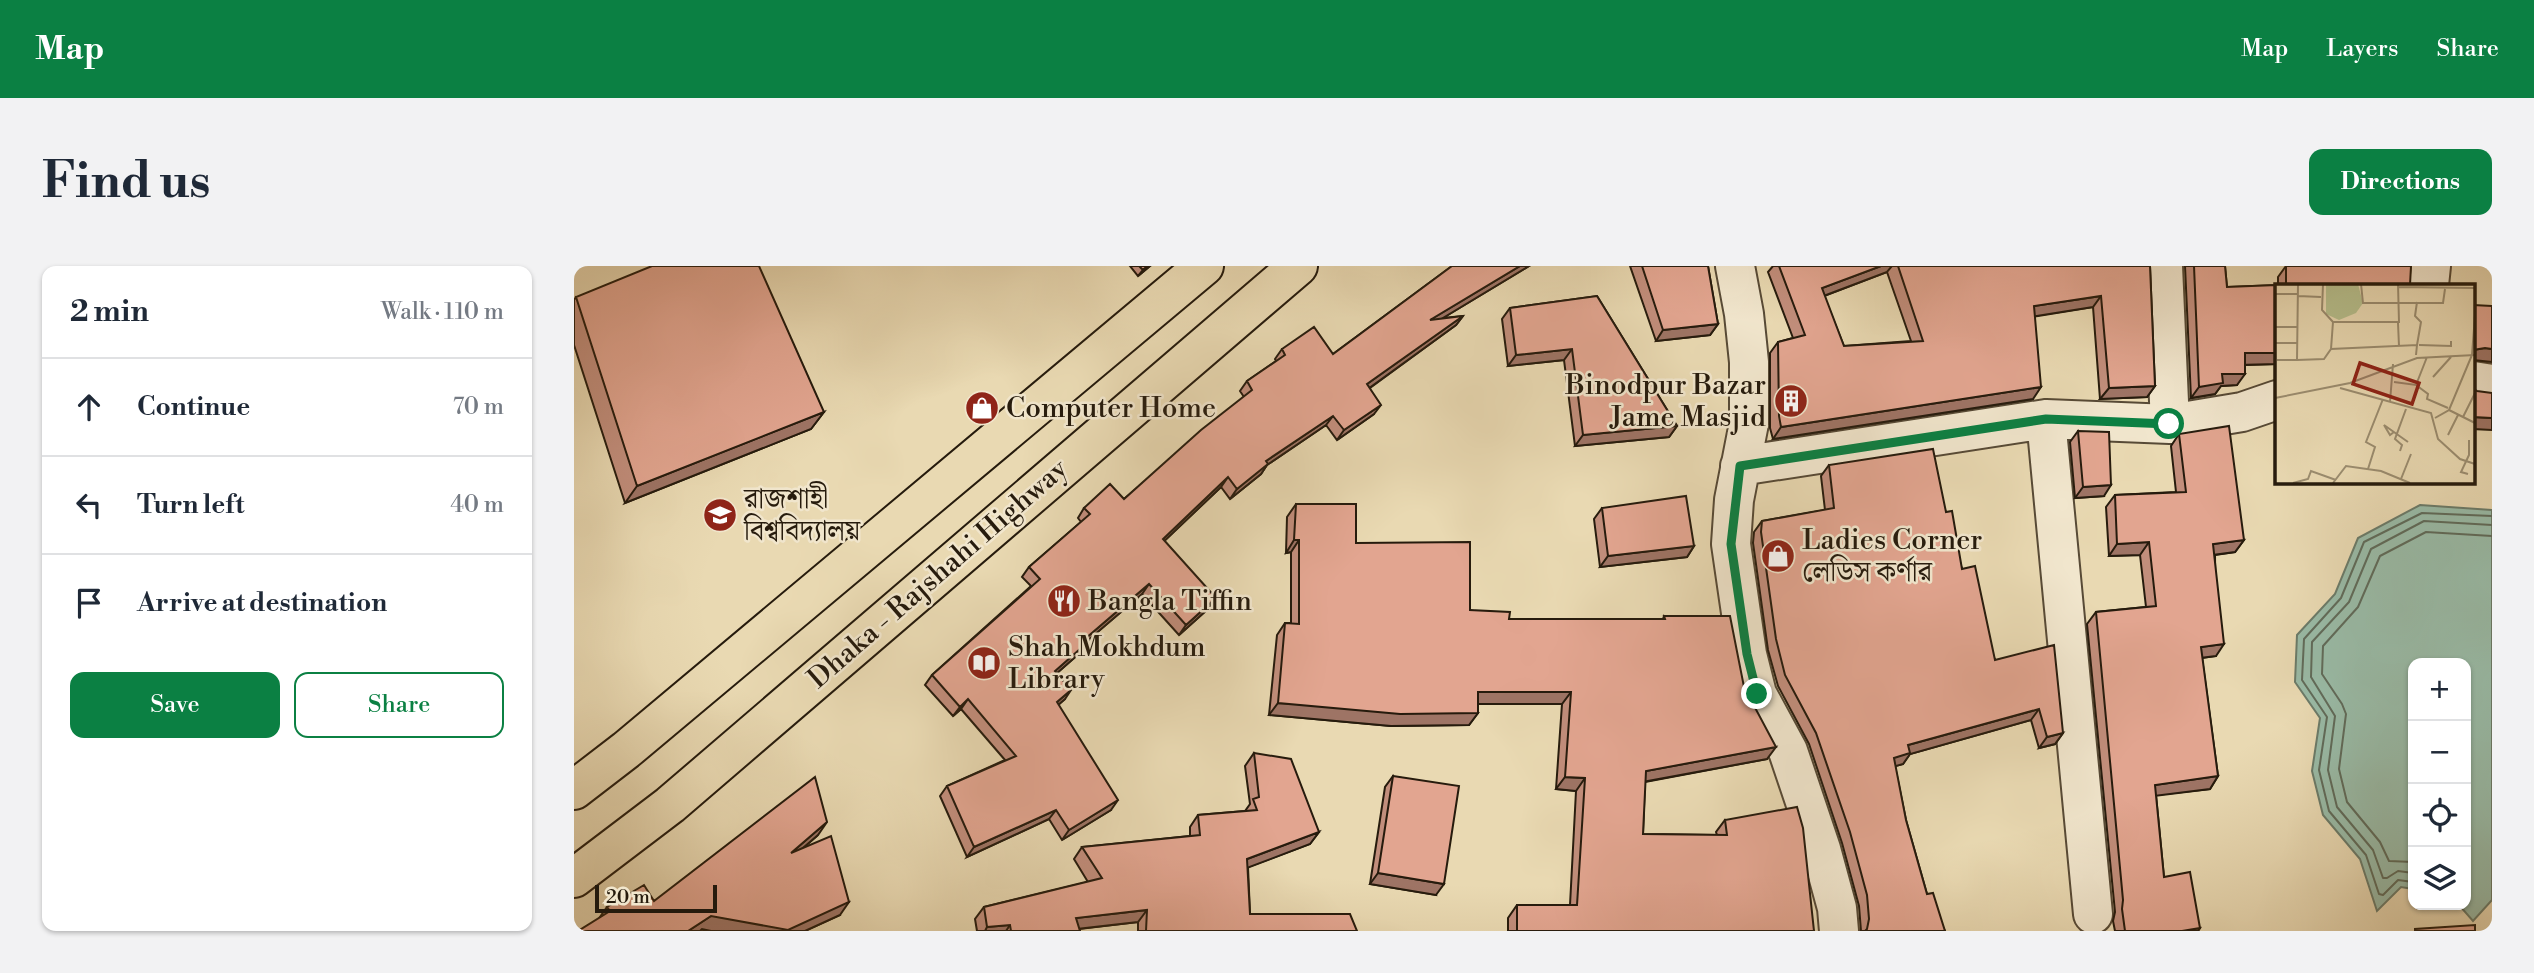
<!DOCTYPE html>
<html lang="en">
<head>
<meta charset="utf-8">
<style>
	:root { --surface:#fff; --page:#f2f2f3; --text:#1f2937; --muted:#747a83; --line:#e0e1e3; --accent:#0b8043 }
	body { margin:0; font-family:"Libre Bodoni","Noto Serif Bengali",serif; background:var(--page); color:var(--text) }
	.controls { position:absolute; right:21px; bottom:21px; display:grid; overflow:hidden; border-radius:14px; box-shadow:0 2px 5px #0004 }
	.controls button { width:63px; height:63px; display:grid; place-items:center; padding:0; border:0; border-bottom:2px solid var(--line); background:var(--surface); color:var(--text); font:35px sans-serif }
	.scale { position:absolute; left:21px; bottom:18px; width:122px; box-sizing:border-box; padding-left:7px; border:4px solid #261b0d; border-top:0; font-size:19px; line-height:24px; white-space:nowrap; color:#261b0d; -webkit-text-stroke:5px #f1e6cd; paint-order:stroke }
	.stop { position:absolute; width:21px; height:21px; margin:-16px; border:5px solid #0b8043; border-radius:50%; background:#fff }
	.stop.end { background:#0b8043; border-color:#fff; box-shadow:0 2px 7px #0008 }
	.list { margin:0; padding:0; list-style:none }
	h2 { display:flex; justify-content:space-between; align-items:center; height:91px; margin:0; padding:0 28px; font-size:30px }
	h2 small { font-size:23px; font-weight:400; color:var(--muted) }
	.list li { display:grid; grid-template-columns:46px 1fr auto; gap:21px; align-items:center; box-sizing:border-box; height:98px; padding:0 28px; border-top:2px solid var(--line) }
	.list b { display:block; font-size:26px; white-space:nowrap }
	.list em { font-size:23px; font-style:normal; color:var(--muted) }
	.actions { display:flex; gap:14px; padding:21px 28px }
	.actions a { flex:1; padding:16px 0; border:2px solid var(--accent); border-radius:14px; text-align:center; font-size:24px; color:var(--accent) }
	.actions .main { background:var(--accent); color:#fff }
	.icon { flex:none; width:38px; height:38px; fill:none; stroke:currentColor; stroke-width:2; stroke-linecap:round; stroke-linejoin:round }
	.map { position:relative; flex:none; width:1918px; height:665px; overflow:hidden; border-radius:14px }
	header { display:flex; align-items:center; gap:42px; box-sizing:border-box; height:98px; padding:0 35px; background:var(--accent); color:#fff }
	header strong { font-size:33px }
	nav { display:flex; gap:38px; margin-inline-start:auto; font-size:24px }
	.intro { display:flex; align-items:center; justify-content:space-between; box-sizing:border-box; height:168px; padding:0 42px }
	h1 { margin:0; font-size:49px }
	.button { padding:18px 32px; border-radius:14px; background:var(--accent); color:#fff; font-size:24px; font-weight:700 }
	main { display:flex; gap:42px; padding:0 42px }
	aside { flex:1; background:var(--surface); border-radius:14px; box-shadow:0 2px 5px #0004 }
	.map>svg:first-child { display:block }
	.water { fill:#99bba7; stroke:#6b7b69; stroke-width:2 }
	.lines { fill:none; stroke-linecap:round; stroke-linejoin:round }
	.shore { stroke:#606b5a; stroke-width:2 }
	.minor-casing { stroke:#574a36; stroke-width:42 }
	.trunk-casing { stroke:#261b0d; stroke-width:42 }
	.minor { stroke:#f1e6cd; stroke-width:38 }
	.trunk { stroke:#e9d9b2; stroke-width:38 }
	.wall { fill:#c28e7c; stroke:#261b0d; stroke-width:2; fill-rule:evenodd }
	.shaded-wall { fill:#9e7465; stroke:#261b0d; stroke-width:2 }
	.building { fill:#e2a590; stroke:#261b0d; stroke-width:2 }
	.route { stroke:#0b8043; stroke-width:9 }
	.labels { text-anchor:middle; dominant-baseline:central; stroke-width:5; stroke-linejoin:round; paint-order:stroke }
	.poi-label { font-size:28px; fill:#261b0d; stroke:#f1e6cd; text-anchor:start }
	.street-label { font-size:28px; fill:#261b0d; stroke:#f1e6cd }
	.inset-road { fill:none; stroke:#9b8d70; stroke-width:2 }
	.view { fill:#8f2418; fill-opacity:0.15; stroke:#8f2418; stroke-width:3.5 }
	.inset-edge { fill:none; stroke:#261b0d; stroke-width:3.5 }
</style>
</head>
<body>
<header>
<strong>Map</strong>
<nav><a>Map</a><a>Layers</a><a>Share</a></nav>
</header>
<div class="intro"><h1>Find us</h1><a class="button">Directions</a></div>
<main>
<aside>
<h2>2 min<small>Walk · 110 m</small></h2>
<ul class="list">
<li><svg class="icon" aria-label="ahead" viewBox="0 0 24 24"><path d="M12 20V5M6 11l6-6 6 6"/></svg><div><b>Continue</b></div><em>70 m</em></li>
<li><svg class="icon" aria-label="left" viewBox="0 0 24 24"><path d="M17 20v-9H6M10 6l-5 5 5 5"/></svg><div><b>Turn left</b></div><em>40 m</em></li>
<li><svg class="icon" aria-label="arrive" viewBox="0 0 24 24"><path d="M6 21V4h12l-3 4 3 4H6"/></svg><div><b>Arrive at destination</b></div></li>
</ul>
<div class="actions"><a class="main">Save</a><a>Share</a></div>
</aside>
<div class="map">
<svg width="1918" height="665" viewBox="0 0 1918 665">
	<rect width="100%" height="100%" fill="#e9d9b2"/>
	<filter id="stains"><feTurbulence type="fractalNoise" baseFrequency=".00286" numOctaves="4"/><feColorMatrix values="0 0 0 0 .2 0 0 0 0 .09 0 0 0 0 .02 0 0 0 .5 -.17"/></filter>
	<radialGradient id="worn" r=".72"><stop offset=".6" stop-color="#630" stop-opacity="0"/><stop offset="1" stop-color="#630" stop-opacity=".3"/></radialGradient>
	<path class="water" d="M1846,239L1918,244V634L1899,655L1885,639H1892V397H1839V623L1827,621L1803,645L1786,593L1749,549L1738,505L1746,452L1721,416L1723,369L1761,328L1784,272Z"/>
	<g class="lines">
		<path class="shore" d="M1839,596L1815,595L1806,576L1773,536L1765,503L1772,448L1768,438L1748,408L1749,380L1784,341L1806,290L1852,266L1918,270
			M1839,607L1824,605L1813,612H1809L1799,584L1763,541L1754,504L1761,450L1737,411L1738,376L1775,336L1797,283L1850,255L1918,259
			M1839,616L1824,614L1809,629L1805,628L1792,589L1755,545L1745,504L1753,451L1728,414L1730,373L1767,332L1790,276L1848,247L1918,250"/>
		<g class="minor-casing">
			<path id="minor" d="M1161,0L1170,48L1175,96V157L1160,234L1157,278L1173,388L1183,428L1214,485L1247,583L1263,642L1265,665
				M1589,0L1596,158
				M1855,19L1857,0
				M1899,115L1918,118
				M1472,153L1519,648
				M1166,200L1472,153L1596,158L1668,146L1703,134"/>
		</g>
		<g class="trunk-casing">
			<path id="trunk" d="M0,524L52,484L630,0
				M0,612L96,539L724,0"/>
		</g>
		<use href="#minor" class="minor"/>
		<use href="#trunk" class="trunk"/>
	</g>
	<path class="wall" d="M556,0H576L564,10Z
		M878,0H955L869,52L889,50L882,59L796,122L800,148L763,174L752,159L693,199L687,208L656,233L647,221L590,275L635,342L605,369L568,328L514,374L515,375L508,385L483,407L491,433L484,439L537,544L488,574L475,553L393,591L366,530L373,520L431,494L387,443L379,450L351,419L358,409L457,320L448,311L455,301L507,256L504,252L510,242L550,233L670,131L666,125L673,115L702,95L701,93L708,83L759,88Z
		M1056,0H1134L1144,58L1136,69L1082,75Z
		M1199,0H1576L1581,120L1573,131L1526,133L1519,41L1460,50L1459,133L1199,173L1196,162V87L1204,76L1219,72L1194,6ZM1313,6L1337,75L1270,80L1250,30Z
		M1611,0H1651L1653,21L1703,19V98L1671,99L1663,119L1647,120L1641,128L1617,132Z
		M1712,0L1836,19H1704V11Z
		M1023,30L1103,160L1095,171L1001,180L990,94L934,100L928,53L936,42Z
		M2,31L250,146L237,163L51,237L0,79V34Z
		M1504,165L1530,230L1501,232L1496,176Z
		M1605,168L1670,274L1661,286L1641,289L1642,390L1628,392L1644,510L1636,523L1582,529L1590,611L1626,662L1624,665H1541L1539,655L1541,646L1513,358L1522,346L1572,341L1566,289L1535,290L1532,241L1541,229L1602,226L1597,180Z
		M1255,199L1372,246L1388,303L1421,394L1489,467L1481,478L1465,482L1457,454L1336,488L1329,498L1321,500L1332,554L1353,628L1371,665H1287L1285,640L1268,577L1235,478L1204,420L1194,384L1179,277L1180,266L1188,255L1251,244L1247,210Z
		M722,238L782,277L896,344L935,353H1089L1090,350L1170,421L1193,493L1071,516L1069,568L1143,569L1142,566L1151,554L1240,665H934V652L943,639H996L1002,525L982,523L988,438H904V447L895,459L817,460L695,449L703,369L711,357H717V286L712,287L713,251Z
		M1028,242L1120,280L1113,291L1026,301L1020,253Z
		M680,487L745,566L736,578L674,601L676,648L783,665H564V656L505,663L506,665H403L401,653L410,641L514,616L500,593L508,581L616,570V561L624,549L671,545L676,538L671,500Z
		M819,510L862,629L796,618L811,521Z
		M244,569L229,582L266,649L231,665H137L26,651L33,641L80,635Z"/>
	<path class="shaded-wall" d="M573,0H576L564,10L569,4Z
		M946,0H955L849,64L856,54Z
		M1307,0H1318L1313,6L1239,34L1248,22Z
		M1527,30L1519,41L1451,52L1460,40Z
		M889,50L882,59L787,128L793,118Z
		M1144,58L1136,69L1082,75L1089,64Z
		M1911,82L1918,83V96L1899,94V84Z
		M998,83L990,94L934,100L942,89Z
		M1671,87H1703V98L1663,99Z
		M1648,108H1671L1663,119L1647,120L1641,128L1617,132L1625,121Z
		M1581,120L1573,131L1526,133L1535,122Z
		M1467,121L1459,133L1199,173L1207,161Z
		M807,139L800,148L763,174L770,164Z
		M250,146L237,163L51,237L63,220Z
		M759,150L752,159L693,199L687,208L656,233L663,223L692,195Z
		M1899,151L1918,152V164L1899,163Z
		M1103,160L1095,171L1001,180L1009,169Z
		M654,211L647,221L582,283L589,273Z
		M1537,219L1530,230L1501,232L1509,221Z
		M720,274H725L717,286L712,287Z
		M1670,274L1661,286L1631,290L1639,278Z
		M1575,276L1566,289L1535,290L1543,278Z
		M1120,280L1113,291L1026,301L1034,290Z
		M575,318L568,328L505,382L512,372Z
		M642,332L635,342L605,369L612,359Z
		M515,375L508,385L474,415L481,405Z
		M1650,378L1642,390L1618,393L1627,381Z
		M497,424L491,433L476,446L483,436Z
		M904,426H997L988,438H895Z
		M394,433L387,443L379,450L386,441Z
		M704,437L904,447L895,459L817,460L695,449Z
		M1465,443L1457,454L1336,488L1329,498L1312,503L1320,492L1334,479Z
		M1489,467L1481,478L1465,482L1473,471Z
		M1202,481L1193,493L1063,517L1072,505Z
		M1644,510L1636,523L1572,531L1581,519Z
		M991,511L1011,512L1002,525L982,523Z
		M544,534L537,544L488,574L495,564Z
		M482,544L475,553L393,591L400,581Z
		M253,556L244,569L208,600L217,587Z
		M745,566L736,578L665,605L673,593Z
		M804,607L870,618L862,629L796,618Z
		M275,636L266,649L231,665H137L128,663L126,665H114L137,650Z
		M573,644L564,656L494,664L502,652Z
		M436,659L432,665H411L413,661Z
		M1626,662L1624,665H1608Z"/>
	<path class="building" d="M78,0H185L250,146L63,220L2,31Z
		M565,0H573L569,4Z
		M878,0H946L856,54L889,50L793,118L807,139L770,164L759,150L692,195L694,198L663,223L654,211L589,273L642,332L612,359L575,318L512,372L515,375L481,405L497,424L483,436L544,534L495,564L482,544L400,581L373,520L442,490L394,433L386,441L358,409L466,313L455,301L516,248L510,242L536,218L550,233L627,164L678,124L673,115L711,89L708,83L740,61L759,88Z
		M1068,0H1134L1144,58L1089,64Z
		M1205,0H1307L1248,22L1270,80L1349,75L1324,0H1576L1581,120L1535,122L1527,30L1460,40L1467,121L1207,161L1205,150L1204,76L1231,69Z
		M1620,0H1651L1653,21L1703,19V87H1671V108H1648L1649,117L1625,121Z
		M1712,0H1837L1836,19H1708H1712Z
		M1023,30L1103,160L1009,169L998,83L942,89L936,42Z
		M1899,39L1918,40V83L1911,82L1899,84Z
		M1899,123L1903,125L1918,127V152L1899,151Z
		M1655,160L1670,274L1639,278L1650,378L1627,381L1644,510L1581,519L1590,611L1616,606L1626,662L1608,665H1551L1548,643L1549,634L1522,346L1582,340L1575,276L1543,278L1541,229L1612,226L1605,168Z
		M1504,165L1535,166L1537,219L1509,221Z
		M1359,183L1372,246L1378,245L1388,303L1401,300L1421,394L1480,379L1489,467L1473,471L1465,443L1334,479L1336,487L1320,492L1332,554L1353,628L1359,627L1371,665H1291L1293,663L1295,653L1293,629L1276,566L1242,467L1211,409L1202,373L1187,266L1188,255L1260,242L1255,199Z
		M1112,230L1120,280L1034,290L1028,242Z
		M722,238H782V277L896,276V344L936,346L935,353H1091L1090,350H1156L1170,421L1202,481L1072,505L1069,568L1153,569L1151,554L1223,541L1229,562L1240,665H943V639H1003L1011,512L991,511L997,426H904V447L826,448L704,437L711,357L725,358V274H720Z
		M680,487L717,493L745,566L673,593L676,648H776L783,665H572L573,644L502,652L506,665H437L436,659L413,661L410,641L528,612L508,581L626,569L624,549L683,544L679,533L685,531Z
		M819,510L885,520L870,618L804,607Z
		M241,511L253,556L217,587L257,570L275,636L214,664L137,650L114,665H4L36,645L33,641L70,619L80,635Z
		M1901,659V665H1841V663Z"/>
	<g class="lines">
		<path class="route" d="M1183,428L1173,388L1157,278L1166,200L1472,153L1595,158"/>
	</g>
	<defs>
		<g id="building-disc" transform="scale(1.75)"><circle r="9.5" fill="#8f2418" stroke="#f1e6cd"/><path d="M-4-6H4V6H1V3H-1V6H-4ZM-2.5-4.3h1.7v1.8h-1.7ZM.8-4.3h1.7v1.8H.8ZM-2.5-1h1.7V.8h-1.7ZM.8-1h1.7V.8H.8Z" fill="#fff"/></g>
		<g id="shop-disc" transform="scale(1.75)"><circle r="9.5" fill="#8f2418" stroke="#f1e6cd"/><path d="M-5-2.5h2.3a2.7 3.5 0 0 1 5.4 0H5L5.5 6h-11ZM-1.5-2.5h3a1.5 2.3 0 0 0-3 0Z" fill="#fff"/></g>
		<g id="university-disc" transform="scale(1.75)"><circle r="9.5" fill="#8f2418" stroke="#f1e6cd"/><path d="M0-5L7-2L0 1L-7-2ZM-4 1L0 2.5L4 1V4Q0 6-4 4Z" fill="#fff"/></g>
		<g id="restaurant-disc" transform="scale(1.75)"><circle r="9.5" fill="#8f2418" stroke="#f1e6cd"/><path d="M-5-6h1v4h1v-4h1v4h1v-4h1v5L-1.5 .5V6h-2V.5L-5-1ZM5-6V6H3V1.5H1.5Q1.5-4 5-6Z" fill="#fff"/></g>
		<g id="library-disc" transform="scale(1.75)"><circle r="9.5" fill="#8f2418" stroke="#f1e6cd"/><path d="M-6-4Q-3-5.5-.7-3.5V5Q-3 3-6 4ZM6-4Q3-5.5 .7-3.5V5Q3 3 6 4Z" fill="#fff"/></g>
	</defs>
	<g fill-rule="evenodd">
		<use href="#building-disc" x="1217" y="135"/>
		<use href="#shop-disc" x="408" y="142"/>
		<use href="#university-disc" x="146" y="249"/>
		<use href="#shop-disc" x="1204" y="290"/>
		<use href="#restaurant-disc" x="490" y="335"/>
		<use href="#library-disc" x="410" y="397"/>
	</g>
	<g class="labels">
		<g class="poi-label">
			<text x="1192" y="119" text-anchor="end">Binodpur Bazar<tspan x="1192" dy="32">Jame Masjid</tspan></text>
			<text x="432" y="142">Computer Home</text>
			<text x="170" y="233">রাজশাহী<tspan x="170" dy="32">বিশ্ববিদ্যালয়</tspan></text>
			<text x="1228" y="274">Ladies Corner<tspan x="1228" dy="32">লেডিস কর্ণার</tspan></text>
			<text x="514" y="335">Bangla Tiffin</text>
			<text x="434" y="381">Shah Mokhdum<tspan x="434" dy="32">Library</tspan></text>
		</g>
		<g class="street-label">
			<text transform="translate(364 308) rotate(-41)">Dhaka - Rajshahi Highway</text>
		</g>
	</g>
	<g transform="translate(1701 18)">
		<rect width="200" height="200" fill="#e9d9b2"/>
		<path d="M83,0L88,19L81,29L64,36L51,30V1Z" fill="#b6bf8d"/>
		<path class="inset-road" d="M48,0L47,26L58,38M86,0L88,19H168L170,5M123,3L200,4M0,10H23M23,12L46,13M142,18L140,32L146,38L142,61M123,39L124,62M0,43H22M0,59H22M144,61L176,62V57M56,65L58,38H124L123,0M2,76H22L23,0M22,76L49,75L56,65L142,61L141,71M158,93L176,73M119,98L141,101L152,73M141,101L153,110L152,115L173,124M65,104L156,129L163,155L185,175L200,180M0,114L75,99L142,74L200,71M115,118L118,80M174,126L200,139M188,133L200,109M160,134L174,126L197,71L200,31M119,148L115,151L109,141L133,158M173,151L183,131M125,167L127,161L120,155L131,125M93,185L100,163L91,158L108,115M193,190L186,188L194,171V156M126,195L136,170M18,199L33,195L36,187L61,196M58,199L71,182L106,187L135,199"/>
		<path class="view" d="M85,79L144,99L137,120L78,100Z"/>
		<rect width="200" height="200" class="inset-edge"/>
	</g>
	<rect width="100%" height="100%" filter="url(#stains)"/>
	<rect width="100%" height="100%" fill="url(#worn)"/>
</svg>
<div class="controls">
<button>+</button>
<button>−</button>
<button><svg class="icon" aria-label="locate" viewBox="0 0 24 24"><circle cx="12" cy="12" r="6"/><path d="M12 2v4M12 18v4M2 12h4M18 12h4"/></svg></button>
<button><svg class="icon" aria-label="layers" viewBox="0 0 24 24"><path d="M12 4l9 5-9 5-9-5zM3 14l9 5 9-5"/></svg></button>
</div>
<div class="scale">20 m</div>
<div class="stop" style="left:1595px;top:158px"></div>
<div class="stop end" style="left:1183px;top:428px"></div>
</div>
</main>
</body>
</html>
